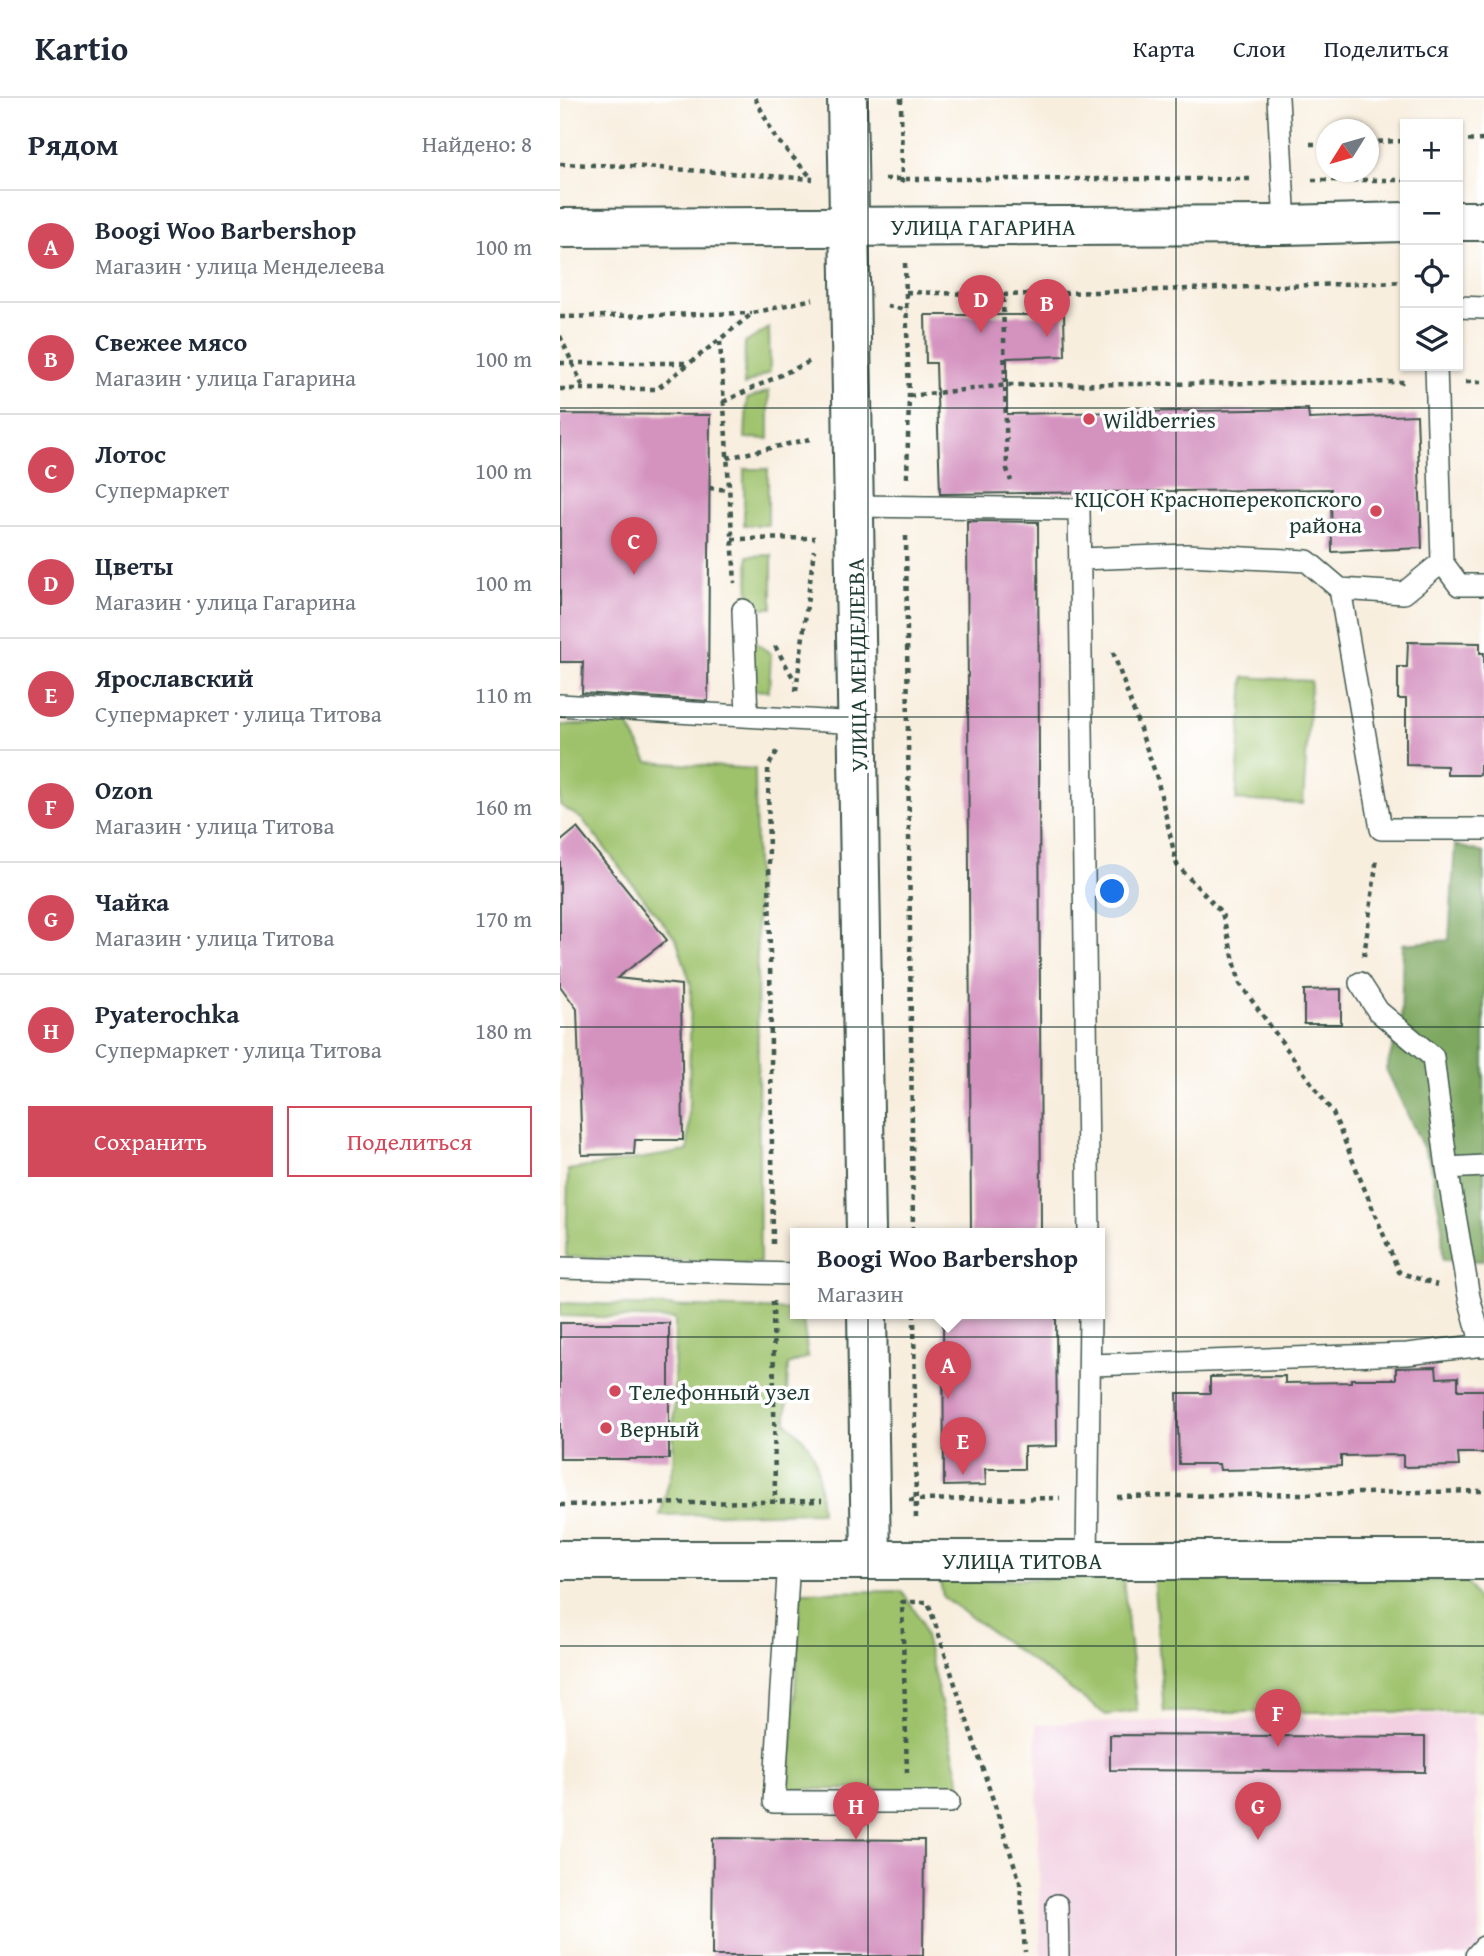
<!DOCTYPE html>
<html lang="ru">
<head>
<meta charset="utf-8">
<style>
	:root { --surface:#fff; --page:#f6f6f7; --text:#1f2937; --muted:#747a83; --line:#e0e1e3; --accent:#d1495b }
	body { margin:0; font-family:"Gentium Book Plus",serif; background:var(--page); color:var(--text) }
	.controls { position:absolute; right:21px; top:21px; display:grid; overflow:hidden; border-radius:0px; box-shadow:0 2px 5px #0004 }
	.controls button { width:63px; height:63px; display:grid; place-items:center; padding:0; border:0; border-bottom:2px solid var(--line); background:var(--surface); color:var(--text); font:35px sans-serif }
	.compass { position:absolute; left:756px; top:21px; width:63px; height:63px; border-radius:50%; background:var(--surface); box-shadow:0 2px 5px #0004; rotate:233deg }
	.you { position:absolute; left:553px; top:794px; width:24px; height:24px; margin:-18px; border:5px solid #fff; border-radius:50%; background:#1a73e8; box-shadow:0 0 0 10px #1a73e833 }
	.badge { display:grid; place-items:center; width:46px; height:46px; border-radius:50%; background:var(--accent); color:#fff; font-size:23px; font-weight:700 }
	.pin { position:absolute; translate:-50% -58px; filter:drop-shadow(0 2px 4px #0008) }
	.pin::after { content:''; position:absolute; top:37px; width:24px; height:21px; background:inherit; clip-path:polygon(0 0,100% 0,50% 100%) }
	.popup { position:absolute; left:230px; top:1130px; width:315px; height:91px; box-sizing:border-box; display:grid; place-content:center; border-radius:0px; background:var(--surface); filter:drop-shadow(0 2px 5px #0005); font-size:23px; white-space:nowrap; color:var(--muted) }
	.popup b { font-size:26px; color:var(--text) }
	.popup::after { content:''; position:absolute; left:50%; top:100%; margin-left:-14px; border:14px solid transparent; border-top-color:var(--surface) }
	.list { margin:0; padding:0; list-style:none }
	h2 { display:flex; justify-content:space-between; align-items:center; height:91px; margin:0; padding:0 28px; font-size:30px }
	h2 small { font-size:23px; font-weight:400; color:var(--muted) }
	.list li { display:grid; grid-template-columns:46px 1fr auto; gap:21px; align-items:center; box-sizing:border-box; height:112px; padding:0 28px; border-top:2px solid var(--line) }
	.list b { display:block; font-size:26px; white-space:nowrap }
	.list p { margin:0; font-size:23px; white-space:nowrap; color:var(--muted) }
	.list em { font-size:23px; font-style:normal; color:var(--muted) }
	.actions { display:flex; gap:14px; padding:21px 28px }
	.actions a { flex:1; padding:16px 0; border:2px solid var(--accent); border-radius:0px; text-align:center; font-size:24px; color:var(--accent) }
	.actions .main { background:var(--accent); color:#fff }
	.icon { flex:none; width:38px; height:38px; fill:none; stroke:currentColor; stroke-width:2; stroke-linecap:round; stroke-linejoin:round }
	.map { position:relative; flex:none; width:924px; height:1858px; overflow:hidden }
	header { display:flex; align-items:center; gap:42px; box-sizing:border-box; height:98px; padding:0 35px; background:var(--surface); border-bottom:2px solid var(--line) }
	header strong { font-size:33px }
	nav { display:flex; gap:38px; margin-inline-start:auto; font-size:24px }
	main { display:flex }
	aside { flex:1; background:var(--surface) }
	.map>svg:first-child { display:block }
	.built { fill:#f2cfe1 }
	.green { fill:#9ec26c; stroke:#5e8050; stroke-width:2 }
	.forest { fill:#7ea860; stroke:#4e724a; stroke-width:2 }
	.building { fill:#d492bf }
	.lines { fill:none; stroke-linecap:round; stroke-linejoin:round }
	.lane-casing { stroke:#40584e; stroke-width:24 }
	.street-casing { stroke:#40584e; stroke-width:42 }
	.secondary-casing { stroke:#40584e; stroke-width:42 }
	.path { stroke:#40584e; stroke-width:4.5; stroke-dasharray:5 5; stroke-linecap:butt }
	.lane { stroke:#fff; stroke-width:21 }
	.street { stroke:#fff; stroke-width:38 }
	.secondary { stroke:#fff; stroke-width:38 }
	.grid { fill:none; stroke:#1f3d34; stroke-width:2; stroke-opacity:0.55 }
	.poi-dot { fill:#d1495b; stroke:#fff; stroke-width:2.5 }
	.labels { text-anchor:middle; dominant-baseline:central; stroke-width:7; stroke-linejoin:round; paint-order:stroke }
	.street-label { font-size:23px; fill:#1f3d34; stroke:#fff }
	.poi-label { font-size:23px; fill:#1f3d34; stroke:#fff; text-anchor:start }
</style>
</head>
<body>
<header>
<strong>Kartio</strong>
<nav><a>Карта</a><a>Слои</a><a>Поделиться</a></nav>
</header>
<main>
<aside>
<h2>Рядом<small>Найдено: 8</small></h2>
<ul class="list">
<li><span class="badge">A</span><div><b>Boogi Woo Barbershop</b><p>Магазин · улица Менделеева</p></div><em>100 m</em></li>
<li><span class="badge">B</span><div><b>Свежее мясо</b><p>Магазин · улица Гагарина</p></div><em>100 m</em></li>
<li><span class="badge">C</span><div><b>Лотос</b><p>Супермаркет</p></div><em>100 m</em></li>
<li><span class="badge">D</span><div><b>Цветы</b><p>Магазин · улица Гагарина</p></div><em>100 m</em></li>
<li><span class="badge">E</span><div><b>Ярославский</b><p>Супермаркет · улица Титова</p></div><em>110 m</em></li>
<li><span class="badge">F</span><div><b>Ozon</b><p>Магазин · улица Титова</p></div><em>160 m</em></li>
<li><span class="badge">G</span><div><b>Чайка</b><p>Магазин · улица Титова</p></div><em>170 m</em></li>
<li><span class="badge">H</span><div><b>Pyaterochka</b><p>Супермаркет · улица Титова</p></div><em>180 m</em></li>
</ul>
<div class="actions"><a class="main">Сохранить</a><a>Поделиться</a></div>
</aside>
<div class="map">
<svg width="924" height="1858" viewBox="0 0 924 1858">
	<rect width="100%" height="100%" fill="#fff"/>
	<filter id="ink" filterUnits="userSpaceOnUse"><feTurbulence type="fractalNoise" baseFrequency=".0143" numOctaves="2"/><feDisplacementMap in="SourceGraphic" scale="14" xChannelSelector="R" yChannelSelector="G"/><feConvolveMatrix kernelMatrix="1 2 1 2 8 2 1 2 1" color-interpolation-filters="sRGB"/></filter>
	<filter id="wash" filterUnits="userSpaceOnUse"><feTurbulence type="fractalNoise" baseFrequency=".00686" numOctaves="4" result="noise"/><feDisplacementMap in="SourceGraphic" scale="28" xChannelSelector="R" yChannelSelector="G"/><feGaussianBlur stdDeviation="1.57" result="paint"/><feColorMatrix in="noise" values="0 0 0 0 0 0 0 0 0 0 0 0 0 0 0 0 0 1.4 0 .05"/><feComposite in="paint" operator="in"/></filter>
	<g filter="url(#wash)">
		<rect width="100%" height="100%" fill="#f8eede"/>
		<path class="built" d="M914,1617L920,1858H481L476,1626Z"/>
		<path class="green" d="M209,230L210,274L184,287L185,245Z
			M209,293V341L185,340L187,301Z
			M184,371H208V427H184Z
			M212,457V510H189L188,458Z
			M189,539L211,556L209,593L192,592Z
			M684,579L751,583L743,706L676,702Z
			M68,626L88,664L195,671L200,1165L6,1159L8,1072L128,1053L131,887L117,843L23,722L0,707V627Z
			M0,1205L236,1212V1215H242L248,1259L228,1267L226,1324C263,1355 257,1369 261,1414L100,1417L113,1368L115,1221L0,1218Z
			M593,1477L907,1483L924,1512V1614H604Z
			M563,1479L577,1613L546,1617L383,1499L380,1483Z
			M342,1493L361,1522L402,1692L229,1691L241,1494Z"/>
		<path class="forest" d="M895,747L924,755V1163L883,1162L882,1128L870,1064L826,971L841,925L843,846L889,842Z"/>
		<g id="blocks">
			<path class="building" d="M365,217H504L505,258L447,260V316L748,311L749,321L857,317L862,450L772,454L771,391L380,396L376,265H366Z
				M0,316L150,317L148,603L22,595L23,564H0Z
				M407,423L478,424L481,1135H411Z
				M848,544L920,545V555H924V667H920V677H887V668L846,667V601H838V569H847Z
				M17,730L107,842L57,880L121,887L123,1042H75L74,1056L22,1057L17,911L0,888V744Z
				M781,891V926H744V892Z
				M411,1215L496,1217L497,1348L464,1349V1371H425L426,1387L384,1388L383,1218Z
				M0,1225H109V1361H0Z
				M876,1269L877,1280L898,1279V1292H924V1355H898L899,1368L843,1369V1357L781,1358V1368L713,1371L660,1372L659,1366H619L617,1295H650V1279L725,1278V1285L791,1284V1281H836V1270Z
				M550,1637L865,1639V1674L550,1672Z
				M153,1740L364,1742L363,1858H152Z"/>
		</g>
	</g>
	<g filter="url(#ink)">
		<use href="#blocks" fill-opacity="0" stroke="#40584e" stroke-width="2"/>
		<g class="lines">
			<g class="lane-casing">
				<path id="lane" d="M718,0L725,127
					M898,209L924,210
					M876,268L882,464L899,487H924
					M295,408L519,411L529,1135
					M520,461L627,457L747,463L780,491L844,495L882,464
					M780,491L821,731H924
					M183,512L187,618
					M0,607L298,625
					M800,885L818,913L873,959L887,1070
					M0,1170L236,1176
					M922,1248L909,1199L887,1070L924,1068
					M531,1267L847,1256L924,1247
					M229,1462L214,1704H389
					M527,1462L530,1215
					M497,1807L498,1858
					M916,1858L924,1849"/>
			</g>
			<g class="street-casing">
				<path id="street" d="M287,0L306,1135
					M307,1215L311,1462
					M0,1462H924"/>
			</g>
			<g class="secondary-casing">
				<path id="secondary" d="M898,123H924
					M0,130L725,127L845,124"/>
			</g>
			<path class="path" d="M195,0L216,41L250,78
				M341,0L342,90
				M898,43L924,42
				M808,44L845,43
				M750,46H766
				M0,66L71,68L253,81
				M325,81H694
				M752,82H845
				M345,165L349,298L347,380
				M346,194L443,197L447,371L451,383
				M443,197L845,184
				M327,208L347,212
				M0,219L192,215
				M0,238L24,291
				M160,243L175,485
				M0,265H129
				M906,284H924
				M0,291H97L193,215L253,201
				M349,298L447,287L848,284
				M163,304L253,262
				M167,360L254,340
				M149,390L169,392
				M346,438L353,1135
				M172,441L255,440
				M215,548L235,583
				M553,554L597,680L617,767L662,815L680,886L773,1015L839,1174L877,1187
				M236,593L254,452
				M804,858L817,759
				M213,1146L208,669L219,650
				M213,1203L215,1404
				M354,1215L356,1424
				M557,1399L924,1393
				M349,1402L500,1400
				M0,1407L262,1403
				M347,1675L342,1504H368L460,1784L465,1854"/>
			<use href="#lane" class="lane"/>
			<use href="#street" class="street"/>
			<use href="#secondary" class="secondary"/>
		</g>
	</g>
	<path class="grid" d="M308,0V1858M616,0V1858M0,310H924M0,619H924M0,929H924M0,1239H924M0,1548H924"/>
	<g class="poi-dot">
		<circle cx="529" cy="321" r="7"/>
		<circle cx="816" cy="413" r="7"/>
		<circle cx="55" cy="1293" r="7"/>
		<circle cx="46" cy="1330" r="7"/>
	</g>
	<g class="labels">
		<g class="street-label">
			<text x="423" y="128">УЛИЦА ГАГАРИНА</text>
			<text transform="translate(297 567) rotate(-91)">УЛИЦА МЕНДЕЛЕЕВА</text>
			<text x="462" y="1462">УЛИЦА ТИТОВА</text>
		</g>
		<g class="poi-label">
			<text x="543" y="321">Wildberries</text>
			<text x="802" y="400" text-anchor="end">КЦСОН Красноперекопского<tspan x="802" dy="26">района</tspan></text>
			<text x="69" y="1293">Телефонный узел</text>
			<text x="60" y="1330">Верный</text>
		</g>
	</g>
</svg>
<div class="controls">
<button>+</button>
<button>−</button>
<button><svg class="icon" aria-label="locate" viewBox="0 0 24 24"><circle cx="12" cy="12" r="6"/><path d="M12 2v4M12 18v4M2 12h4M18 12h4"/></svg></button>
<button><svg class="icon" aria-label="layers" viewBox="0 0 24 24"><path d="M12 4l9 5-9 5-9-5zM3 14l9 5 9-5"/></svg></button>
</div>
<svg class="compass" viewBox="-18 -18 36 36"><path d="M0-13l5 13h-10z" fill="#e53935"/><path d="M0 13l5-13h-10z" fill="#747a83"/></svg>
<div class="you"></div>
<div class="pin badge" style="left:388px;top:1301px">A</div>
<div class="popup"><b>Boogi Woo Barbershop</b>Магазин</div>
<div class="pin badge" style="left:487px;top:239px">B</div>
<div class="pin badge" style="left:74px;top:477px">C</div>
<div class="pin badge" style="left:421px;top:235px">D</div>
<div class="pin badge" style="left:403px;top:1377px">E</div>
<div class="pin badge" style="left:718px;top:1649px">F</div>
<div class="pin badge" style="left:698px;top:1742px">G</div>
<div class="pin badge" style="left:296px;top:1742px">H</div>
</div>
</main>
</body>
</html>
